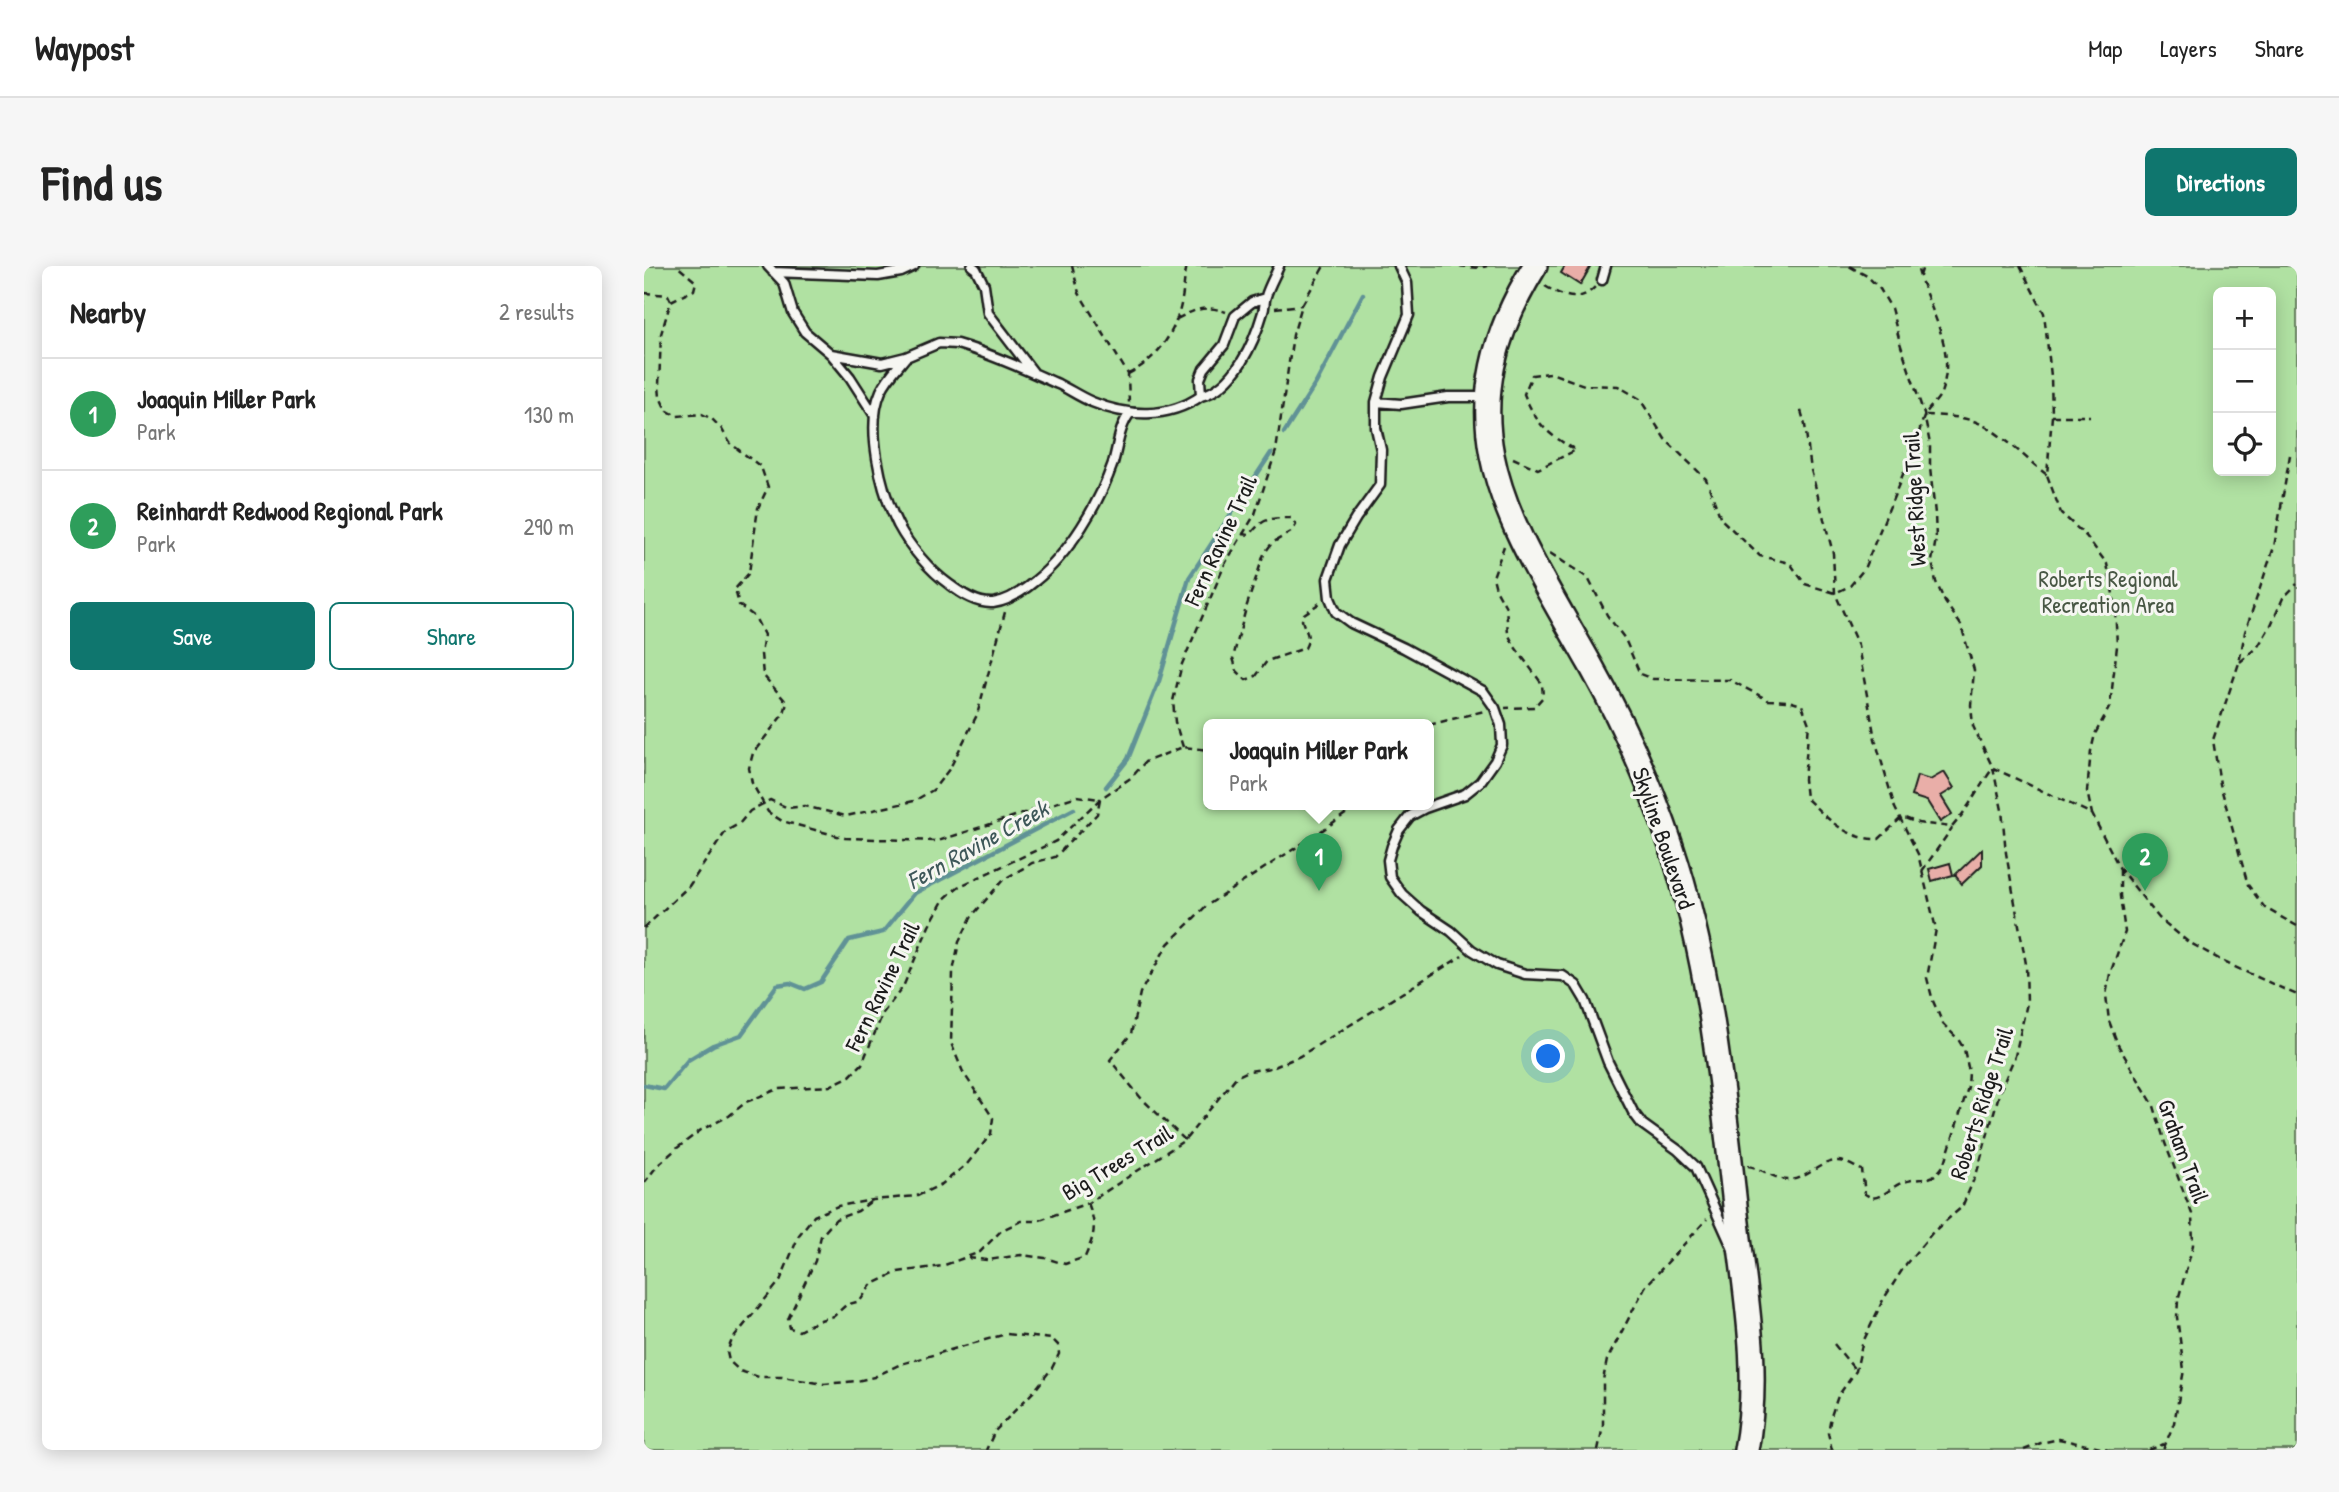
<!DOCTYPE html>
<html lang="en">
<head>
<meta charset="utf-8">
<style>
	:root { --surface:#fff; --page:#f6f6f6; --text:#222; --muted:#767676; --line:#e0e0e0; --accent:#0f766e }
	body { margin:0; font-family:"Patrick Hand",sans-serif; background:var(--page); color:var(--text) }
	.controls { position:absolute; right:21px; top:21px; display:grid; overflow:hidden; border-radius:10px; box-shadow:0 4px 18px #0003 }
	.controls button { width:63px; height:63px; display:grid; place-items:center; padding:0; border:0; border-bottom:2px solid var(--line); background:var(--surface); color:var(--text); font:35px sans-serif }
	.you { position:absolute; left:905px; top:791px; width:24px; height:24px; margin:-18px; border:5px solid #fff; border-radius:50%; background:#1a73e8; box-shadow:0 0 0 10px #1a73e833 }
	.badge { display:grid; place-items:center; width:46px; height:46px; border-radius:50%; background:var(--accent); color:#fff; font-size:23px; font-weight:700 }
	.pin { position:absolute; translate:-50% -58px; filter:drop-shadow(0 2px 4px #0008) }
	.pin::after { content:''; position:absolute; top:37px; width:24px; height:21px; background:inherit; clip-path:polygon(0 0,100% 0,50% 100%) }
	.popup { position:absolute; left:559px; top:453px; width:231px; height:91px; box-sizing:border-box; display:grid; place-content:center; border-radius:10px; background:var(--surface); filter:drop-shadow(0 2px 5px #0005); font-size:23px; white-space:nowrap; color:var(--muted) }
	.popup b { font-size:26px; color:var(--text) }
	.popup::after { content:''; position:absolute; left:50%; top:100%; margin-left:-14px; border:14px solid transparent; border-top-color:var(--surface) }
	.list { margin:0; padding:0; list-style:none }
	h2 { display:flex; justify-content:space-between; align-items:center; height:91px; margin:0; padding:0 28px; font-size:30px }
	h2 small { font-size:23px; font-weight:400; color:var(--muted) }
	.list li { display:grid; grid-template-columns:46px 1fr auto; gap:21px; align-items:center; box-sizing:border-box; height:112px; padding:0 28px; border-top:2px solid var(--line) }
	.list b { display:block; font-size:26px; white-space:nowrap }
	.list p { margin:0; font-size:23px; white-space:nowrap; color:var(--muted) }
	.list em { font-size:23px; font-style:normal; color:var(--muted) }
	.actions { display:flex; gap:14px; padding:21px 28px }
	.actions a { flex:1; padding:16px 0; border:2px solid var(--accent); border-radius:10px; text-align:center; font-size:24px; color:var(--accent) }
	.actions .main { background:var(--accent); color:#fff }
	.icon { flex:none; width:38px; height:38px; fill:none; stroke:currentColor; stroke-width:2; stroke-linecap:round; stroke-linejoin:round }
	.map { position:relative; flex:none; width:1653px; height:1184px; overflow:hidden; border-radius:10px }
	header { display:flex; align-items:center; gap:42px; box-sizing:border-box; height:98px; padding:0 35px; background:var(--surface); border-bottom:2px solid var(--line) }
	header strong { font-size:33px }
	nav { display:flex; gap:38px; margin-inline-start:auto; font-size:24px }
	.intro { display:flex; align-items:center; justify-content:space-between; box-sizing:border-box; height:168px; padding:0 42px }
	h1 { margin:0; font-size:49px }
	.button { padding:18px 32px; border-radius:10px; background:var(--accent); color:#fff; font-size:24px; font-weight:700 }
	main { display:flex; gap:42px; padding:0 42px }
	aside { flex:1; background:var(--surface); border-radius:10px; box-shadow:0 4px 18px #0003 }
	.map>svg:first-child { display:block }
	.green { fill:#b0e1a2; stroke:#667e5f; stroke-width:2; fill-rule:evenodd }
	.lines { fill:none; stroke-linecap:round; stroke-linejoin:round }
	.stream { stroke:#619296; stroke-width:4.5 }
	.building { fill:#e9aea8; stroke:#1c1c1c; stroke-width:2 }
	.service-casing { stroke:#1c1c1c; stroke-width:13 }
	.secondary-casing { stroke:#1c1c1c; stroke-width:28 }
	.path { stroke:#1c1c1c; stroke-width:2.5; stroke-dasharray:7 5; stroke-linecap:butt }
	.service { stroke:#f6f6f2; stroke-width:8 }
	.secondary { stroke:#f6f6f2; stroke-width:23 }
	.labels { text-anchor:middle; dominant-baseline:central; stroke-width:6; stroke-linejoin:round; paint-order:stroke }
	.street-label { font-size:23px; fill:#1c1c1c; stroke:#f6f6f2 }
	.park-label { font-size:23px; fill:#485744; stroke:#f6f6f2 }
	.water-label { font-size:24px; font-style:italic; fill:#3e5759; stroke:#f6f6f2 }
</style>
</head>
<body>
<header>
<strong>Waypost</strong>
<nav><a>Map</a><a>Layers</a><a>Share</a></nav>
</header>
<div class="intro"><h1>Find us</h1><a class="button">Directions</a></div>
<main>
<aside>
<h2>Nearby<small>2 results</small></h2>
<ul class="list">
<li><span class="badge" style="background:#2e9e5b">1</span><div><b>Joaquin Miller Park</b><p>Park</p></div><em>130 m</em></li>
<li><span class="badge" style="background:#2e9e5b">2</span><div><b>Reinhardt Redwood Regional Park</b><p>Park</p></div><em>290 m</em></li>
</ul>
<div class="actions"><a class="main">Save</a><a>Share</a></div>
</aside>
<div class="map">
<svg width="1653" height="1184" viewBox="0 0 1653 1184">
	<rect width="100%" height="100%" fill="#f6f6f2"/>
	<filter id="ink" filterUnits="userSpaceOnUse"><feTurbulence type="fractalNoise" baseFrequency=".0143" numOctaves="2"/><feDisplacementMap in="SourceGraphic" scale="14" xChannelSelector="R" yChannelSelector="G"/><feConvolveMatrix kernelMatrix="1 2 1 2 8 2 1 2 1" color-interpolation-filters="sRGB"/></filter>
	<g filter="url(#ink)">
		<path class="green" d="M0,0H1653V1184H0ZM1574,26H1627V205H1574ZM565,459H785V539H565Z"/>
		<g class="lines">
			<path class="stream" d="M640,167L672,117L719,28
				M462,521L484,493L515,415L545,312L627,187
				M0,819L20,823L44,794L69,779L97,769L133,719L146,717L161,723L177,716L205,674L239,666L271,627L430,543"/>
		</g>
		<path class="building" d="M921,0H947L936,19L917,7Z
			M1300,506L1310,522L1297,530L1308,548L1296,556L1283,535L1267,530L1273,510L1286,514Z
			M1338,583V599L1318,618L1311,609Z
			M1306,597L1309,609L1288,615L1285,603Z"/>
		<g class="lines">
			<g class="service-casing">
				<path id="service" d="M124,0L140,17L149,47L161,66L187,88L238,97L262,91L295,77L313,78C348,88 382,104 414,118C426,124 436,131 448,136C484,151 524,153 557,130
					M328,0L332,3L340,19L344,47L389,106
					M755,0L763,17L765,49L739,111L732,136V162L737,184L736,219L712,252L696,279L684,313L686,332L692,346L707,357L760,382L839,425L851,442L857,459L858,479L851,495L836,516L821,528L781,542L766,550L755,564L748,580L744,594L746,611L758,628L777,645L807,665L828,684L853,699L881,708L919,710L932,719L941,734L964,796L989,846L998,858L1034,884L1052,901L1088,981
					M129,6L234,10L257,6L270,0
					M958,14L962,0
					M621,32L608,36L591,50L580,79L560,103L556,113L557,130C591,121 610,77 619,46C621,41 620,35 622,30C625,20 631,10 635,0
					M187,88L206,111L231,150
					M262,91C253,102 243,112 237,125C221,161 237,225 254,259C266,281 285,304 306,319C318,328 333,338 349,337C365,335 379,325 391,315C425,288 455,238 469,197C474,180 475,161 486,147
					M732,136L757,138L804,131H844"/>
			</g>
			<g class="secondary-casing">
				<path id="secondary" d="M891,0C792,159 867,257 946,398C978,455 1006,517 1027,580C1067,699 1078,824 1092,948C1101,1026 1117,1106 1102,1184"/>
			</g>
			<path class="path" d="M428,0L435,27L484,108L485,137
				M815,0L836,2L843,0
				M1376,0L1400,47L1407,110L1408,150L1403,209L1417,247L1442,270L1463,298L1471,338L1473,380L1466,440L1451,468L1447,485L1443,525L1448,548
				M1276,10L1279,0
				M901,20C918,30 935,38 951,21
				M0,27L24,29L27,35L17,68L15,120L16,131L22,144L33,150L58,148L68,153L77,162L86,177L117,201L124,221L114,242L105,307L91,323L95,339L111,351L120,369L117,388L119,409L143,437L140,447L109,487L105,502L108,517L124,546L138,555L201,572L294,575L433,530L456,533L453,548L411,591L388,597L359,614L328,650L315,676L309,706L307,777L319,806L349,852L347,868L323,898L298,918L273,930L229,934L194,940L170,950L155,969L136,1015L88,1074L83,1086L85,1095L96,1105L115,1111H138L180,1118L213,1115L230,1111L257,1098L362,1068L408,1073L414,1079L415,1088L408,1102L391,1124L351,1165L342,1184
				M27,35L50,24L52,16L33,0
				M631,42L658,39
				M533,53C551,43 562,39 582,46
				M484,108C513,94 533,65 538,33C540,22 540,11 543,0
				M1282,149C1300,150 1320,150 1337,158C1361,170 1382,193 1403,209
				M1408,150H1446
				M1646,189L1630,281L1601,366L1595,397L1569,474L1576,518L1604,619L1621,642L1653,660
				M869,192L894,203L932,184C903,168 893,159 880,128L888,109L907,107L940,119L974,120L996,133L1021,173L1062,213L1077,253L1116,290L1146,297L1161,318L1191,327L1206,320L1220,303L1262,201C1273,185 1273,168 1280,151C1284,141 1295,135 1298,124C1313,80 1283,42 1273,0
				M598,268L606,269C619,252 625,252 647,252L652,259L647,266L628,277L620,288L602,342L589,392L593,405L602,414L612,410L623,395L661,382C668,369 661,366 658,354L660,348L676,337
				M860,280L849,311L852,323L862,341L864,368L871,381L898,418L899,431L890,441L861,442
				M906,287L944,312L963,349L981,373L996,408L1009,413L1086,414L1124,434L1144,435L1158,439L1165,458L1160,513L1162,532C1184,553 1203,574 1235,573L1258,551L1274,557L1308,561C1325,542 1335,521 1349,502
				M1596,396L1613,382L1627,359L1639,332L1653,318
				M785,459L840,445
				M539,481L531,456L529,435L538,398L581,298L611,248L632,185L649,69L658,39L680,0
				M1349,502L1448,548L1476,603L1515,652L1543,675L1582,697L1653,729
				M1476,603V630L1481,666L1466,708L1462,729L1465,755L1474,779L1510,840L1521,877L1548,948L1549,979L1534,1034L1533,1051L1540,1104L1530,1157L1519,1184
				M1278,605L1308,562
				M0,662L45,620L82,565L95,558L106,545L126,534L144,542L160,540L202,550L270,535L289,524L306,502L333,449L361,346
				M541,874L497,832L466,794L487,768L496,727L524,678L562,640L673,568L714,539
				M1104,900C1119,902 1130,914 1146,914C1163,913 1175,896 1192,895C1200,894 1210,901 1218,904L1221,928L1228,932C1241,930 1246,922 1257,917C1278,909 1287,920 1301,897L1324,821L1325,806L1320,783L1314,773L1299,758L1289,735L1283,712L1292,663L1274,588L1251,542L1231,473L1214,380L1191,327L1189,287L1167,204L1161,159L1156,141
				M0,917L13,900L32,883L57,864L85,850L102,836L134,823L186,820L206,810L218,798L239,747L259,721L285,660L300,633L314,621L412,575L456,533L488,511L501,496L539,481L565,484
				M226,936L214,945L192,953L177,970L171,995L144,1053L146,1062L155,1065L173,1055L190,1050L202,1039L216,1035L227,1019L254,1006L298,1000L320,992L336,986L358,964L377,955H393L444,937L541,874L592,811L604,805L628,802L656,790L818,690
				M324,992L344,994L377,989L401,992L421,998L441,991C451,968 453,960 444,937
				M1190,1078L1212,1105
				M954,1184L959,1160V1114L963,1094L1001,1021L1063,953
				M1188,1184L1184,1167L1187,1150L1194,1130L1212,1105L1218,1078L1239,1034L1262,998L1289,966L1318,941L1333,906L1356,825L1371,790L1383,737L1382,698L1362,587L1358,544L1349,502L1329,460L1327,439L1330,404L1317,359L1301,336L1292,316L1288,295L1292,273L1291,248L1286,202V178L1280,148L1257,80L1247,42L1236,23L1223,10L1205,0
				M1380,1184L1397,1177L1415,1173L1465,1184
				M1505,1184L1520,1178"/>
			<use href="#service" class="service"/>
			<use href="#secondary" class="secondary"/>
		</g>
	</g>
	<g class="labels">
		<g class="street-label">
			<text transform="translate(1270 233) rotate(-93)">West Ridge Trail</text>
			<text transform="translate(576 274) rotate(-65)">Fern Ravine Trail</text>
			<text transform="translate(1020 572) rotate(71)">Skyline Boulevard</text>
			<text transform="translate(238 720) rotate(-64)">Fern Ravine Trail</text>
			<text transform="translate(1337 837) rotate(-72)">Roberts Ridge Trail</text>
			<text transform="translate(1540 885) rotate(70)">Graham Trail</text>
			<text transform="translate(473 896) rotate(-31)">Big Trees Trail</text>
		</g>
		<g class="park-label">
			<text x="1464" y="312">Roberts Regional<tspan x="1464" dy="26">Recreation Area</tspan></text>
		</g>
		<g class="water-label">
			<text transform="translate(333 578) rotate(-29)">Fern Ravine Creek</text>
		</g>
	</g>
</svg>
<div class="controls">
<button>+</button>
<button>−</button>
<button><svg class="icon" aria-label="locate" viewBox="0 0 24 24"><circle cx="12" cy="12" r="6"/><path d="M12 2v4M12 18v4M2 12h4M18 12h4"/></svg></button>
</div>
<div class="you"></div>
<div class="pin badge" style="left:675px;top:625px;background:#2e9e5b">1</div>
<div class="popup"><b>Joaquin Miller Park</b>Park</div>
<div class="pin badge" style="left:1501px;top:625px;background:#2e9e5b">2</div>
</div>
</main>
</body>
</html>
